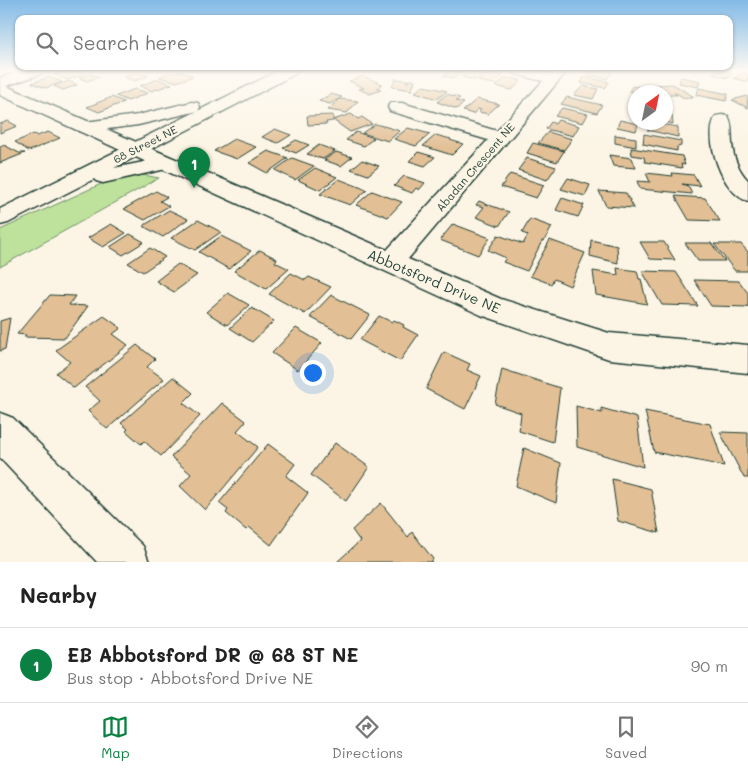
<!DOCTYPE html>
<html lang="en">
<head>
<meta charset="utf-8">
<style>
	:root { --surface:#fff; --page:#f2f2f2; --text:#222; --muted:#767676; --line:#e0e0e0; --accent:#0b8043 }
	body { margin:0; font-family:Mali,sans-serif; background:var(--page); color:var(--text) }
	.compass { position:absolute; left:628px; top:85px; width:45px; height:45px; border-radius:50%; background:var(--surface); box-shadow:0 1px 4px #0004; rotate:33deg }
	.you { position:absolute; left:312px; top:372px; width:18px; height:18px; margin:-12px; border:4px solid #fff; border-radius:50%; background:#1a73e8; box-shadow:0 0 0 8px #1a73e833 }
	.badge { display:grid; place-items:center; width:32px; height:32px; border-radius:50%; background:var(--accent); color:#fff; font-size:16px; font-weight:700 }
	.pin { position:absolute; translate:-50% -41px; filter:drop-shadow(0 1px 2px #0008) }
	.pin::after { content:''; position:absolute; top:26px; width:18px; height:15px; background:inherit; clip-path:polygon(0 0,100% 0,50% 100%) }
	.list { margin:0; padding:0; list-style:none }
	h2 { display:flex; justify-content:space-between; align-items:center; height:65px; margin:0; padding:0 20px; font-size:21px }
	h2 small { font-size:16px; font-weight:400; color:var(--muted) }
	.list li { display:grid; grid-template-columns:32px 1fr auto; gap:15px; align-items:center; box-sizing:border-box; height:75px; padding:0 20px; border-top:1px solid var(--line) }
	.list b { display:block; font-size:19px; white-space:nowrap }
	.list p { margin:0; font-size:16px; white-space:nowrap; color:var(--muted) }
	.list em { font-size:16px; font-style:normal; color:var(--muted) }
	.icon { flex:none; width:28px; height:28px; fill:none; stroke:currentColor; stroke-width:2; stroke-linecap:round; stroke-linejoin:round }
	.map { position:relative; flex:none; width:748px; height:562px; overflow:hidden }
	.search { position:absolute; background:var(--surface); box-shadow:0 1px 4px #0004; left:15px; right:15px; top:15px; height:55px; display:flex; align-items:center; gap:12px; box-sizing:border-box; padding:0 18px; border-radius:10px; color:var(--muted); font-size:19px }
	.sheet { height:140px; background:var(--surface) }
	nav { display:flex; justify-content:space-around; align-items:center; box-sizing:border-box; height:70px; border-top:1px solid var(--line); background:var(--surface); font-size:14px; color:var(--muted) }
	nav a { display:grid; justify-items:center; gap:2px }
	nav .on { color:var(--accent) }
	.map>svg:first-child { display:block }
	.green { fill:#bee29c; stroke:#6e9068 }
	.building { fill:#e2bf94; stroke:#1f3d34 }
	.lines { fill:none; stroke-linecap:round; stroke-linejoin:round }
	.street-casing { stroke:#1f3d34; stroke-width:3 }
	.secondary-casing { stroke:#1f3d34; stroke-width:3 }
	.street { fill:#fcf5e5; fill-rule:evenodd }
	.secondary { fill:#fcf5e5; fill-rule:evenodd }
	.labels { text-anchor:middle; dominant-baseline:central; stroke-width:5; stroke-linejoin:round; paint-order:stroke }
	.far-street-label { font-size:11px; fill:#1f3d34; stroke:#fcf5e5 }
	.street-label { font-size:14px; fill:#1f3d34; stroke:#fcf5e5 }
</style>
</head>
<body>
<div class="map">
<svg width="748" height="562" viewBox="0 0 748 562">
	<rect width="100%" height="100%" fill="#fcf5e5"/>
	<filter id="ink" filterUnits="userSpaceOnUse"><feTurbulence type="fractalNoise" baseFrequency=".02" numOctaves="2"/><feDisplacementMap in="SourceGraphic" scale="10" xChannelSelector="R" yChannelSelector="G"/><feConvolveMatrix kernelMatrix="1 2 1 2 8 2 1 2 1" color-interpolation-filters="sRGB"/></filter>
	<g filter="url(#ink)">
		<path class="green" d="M143,175L159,178L0,267V230L101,184Z"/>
		<path class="building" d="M63,71H79L85,74L67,80L54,74Z
			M180,71L193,76L177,82L159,77L171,72L175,73Z
			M449,71H460L463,72L454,78L443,76Z
			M469,71L477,72L483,73L475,80L462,77Z
			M607,71L612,72L607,79L588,75L590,73L587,72Z
			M715,71H728L733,73L728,78L713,74Z
			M138,72L148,76L134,81L124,77Z
			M488,73H493L503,75L494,84L478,81Z
			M741,73L748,74V82L734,78Z
			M90,74L99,77L87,81L79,78Z
			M363,76L382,84L377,88L381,90L370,94L359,89L364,88L349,81Z
			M48,77L62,82L46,88L32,83Z
			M584,77L609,82L605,88L581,83Z
			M681,77L700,81L698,87L679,83Z
			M505,78H511L521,81L512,90L496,86Z
			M158,79L172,84L152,91L140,86Z
			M395,79L407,80V83L408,80H415L412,90L392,87Z
			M69,81L77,85L63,90L54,86Z
			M673,84L694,97L684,98L676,93H674L677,95H668L653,85Z
			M423,86L434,88L447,91L437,99L415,92Z
			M583,86L598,89L593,99L574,95Z
			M632,86L648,89L647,92L629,91Z
			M699,88L728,94L726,101L696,95Z
			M135,89L148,93L128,101L116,96Z
			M331,94L342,97L330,104L319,101Z
			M447,94L460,98L456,101L464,103L457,109L437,102Z
			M747,96L748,108L732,100Z
			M112,97L124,102L99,112L87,107Z
			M567,97L602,105L597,113L561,104Z
			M339,99L358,101L347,113L328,110Z
			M477,99L499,104L488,114L479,112L481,110L478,109L473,114L463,111Z
			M562,108L588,114L583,123L555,116Z
			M666,113L672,115L673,124L666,122Z
			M351,114L358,119L362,117L372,124L350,132L333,120Z
			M333,115V121L326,122L327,124L308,125L307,116Z
			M558,120L579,126L573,136L546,129L551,122L555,124Z
			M620,120L638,124L636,131L617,127Z
			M8,121L17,126L0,133V124Z
			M649,122L678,127V137L647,130Z
			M375,124L387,127L400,131L388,141L362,133Z
			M408,128L430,134L416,146L394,139Z
			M275,129L291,135L278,143L262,137Z
			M48,132L60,138L29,151L15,142L34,134L37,136Z
			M356,132L374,138L364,146L346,140Z
			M548,132L572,139L564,150L538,143Z
			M644,134L681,141V146L677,147V151L643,144Z
			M436,135L451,139L450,140L463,144L452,155L423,146Z
			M615,135L636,138V147L615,143Z
			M234,139L256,147L237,159L214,151Z
			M296,140L309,145L296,153L283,148Z
			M533,143L564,151L557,162L527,153Z
			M4,145L19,153H25L0,163V147Z
			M319,145L335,151L323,159L307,154Z
			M631,148L682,156L685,165L681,164L682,168L645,162L644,157L632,155Z
			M268,151L288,158L267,173L249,163Z
			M336,152L352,157L341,166L324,160Z
			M418,152L435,157L425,166L409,161Z
			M609,155L632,158L636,168L613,166Z
			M292,158L314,166L295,180L275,170Z
			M527,158L556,167L547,180L518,170Z
			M362,160L379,166L368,175L351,169Z
			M315,168L337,177L320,190L298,180Z
			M646,173L673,176L672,173L694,175L700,186L682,184L688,186L692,194L640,189L637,181L650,182Z
			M510,174L544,185L536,198L501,187Z
			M404,176L425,183L419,190L416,188L412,193L394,186Z
			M568,178L590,185L585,196L561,189Z
			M339,179L367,190L350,205L320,194Z
			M156,191L167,197L160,201L169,206L145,220L124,209Z
			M372,191L402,202L388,217L356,205Z
			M599,191L626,193L634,208L606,206Z
			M675,196L705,198L720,221L689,220Z
			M562,198L584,205L578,217L556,210Z
			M479,201L486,204L509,212L499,226L476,217L484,207L476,205Z
			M169,210L188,219L163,237L143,226Z
			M530,219L552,227L544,241H542L527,271L503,262L506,258L488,250L498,235L523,244L528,235L522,233Z
			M198,220L221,232L195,250L171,238Z
			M111,224L126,233L103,247L88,238Z
			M453,224L490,238L478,255L440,240Z
			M130,234L144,242L123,255L110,247Z
			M221,236L251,251L229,269L199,252Z
			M550,240L585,253L570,286L554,279L551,284L530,276Z
			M591,240L617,246L618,263L590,256Z
			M640,242H664L675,260L650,259Z
			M685,243H711L725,261H698Z
			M714,244H741L748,252V271H735Z
			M150,248L165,257L143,272L128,263Z
			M260,250L277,259L275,262L289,269L266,289L234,271Z
			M178,264L197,275L174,292L156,281Z
			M617,268L637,271L639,279H641L647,304L596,295L593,271L618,275Z
			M642,271L676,272L698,306L662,305Z
			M291,273L305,280L309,277L331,287L305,314L269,294Z
			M694,280L739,281L748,293V307L711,306Z
			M228,293L249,305L227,325L206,312Z
			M50,295L75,296L69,305L88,306L65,338L24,337L26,335L17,334Z
			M331,295L370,315L351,339L310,317Z
			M252,308L274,321L252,342L230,328Z
			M104,316L121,328L113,334L128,345L74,388L56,373L70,362L56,350Z
			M379,316L392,322L394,320L404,325L403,327L418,335L400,361L360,340Z
			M10,318L5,349L0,351V321Z
			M296,328L322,343L298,370L272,353Z
			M137,345L155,359L147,367L164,379L107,429L88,411L100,401L85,387Z
			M444,352L470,364L467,370L481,376L465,409L426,389Z
			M502,369L560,388L553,442L519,431L521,413L495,404Z
			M173,377L193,393L183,403L200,416L161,456L144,441L141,444L126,431L128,429L121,423Z
			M222,403L246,421L237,431L258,447L205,510L180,486L191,474L171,457Z
			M576,406L602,413L601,408L637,418L643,467L577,447Z
			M645,411L710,424L724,466L654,452Z
			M720,432L748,433V478H744Z
			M335,443L369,467L346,501L311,475Z
			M268,444L295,464L286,476L308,493L271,545L249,527L246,530L226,513L228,510L219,503Z
			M524,448L561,463L556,503L516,486Z
			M612,479L651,489L659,533L618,521Z
			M381,503L408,537L412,532L433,559L431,562H337L360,541L352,530Z"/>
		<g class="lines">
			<g class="street-casing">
				<path id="street" d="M20,71H43L41,74L6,86L387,250L488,140L390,111L388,107L390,103H402L497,131L543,81L514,74L512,71H540L550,74L552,71H567L408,259L501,299L609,333L748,345V373L609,359L481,315L0,95V78Z
					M722,115L728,116C733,124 731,135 732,144C733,157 739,171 748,180V201C723,195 702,137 716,116Z
					M0,413L13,418L143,546L149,562H97L0,458Z"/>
			</g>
			<g class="secondary-casing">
				<path id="secondary" d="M278,71H297L295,74L114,168L168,157L175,159L178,163L175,167L103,183L96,181L94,179L8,223L0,225V209Z
					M192,102L198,103L200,107L198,111L138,125L85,132L79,131L76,127L79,123L85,122L138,115Z"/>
			</g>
			<use href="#street" class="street"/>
			<use href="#secondary" class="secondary"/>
		</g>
	</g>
	<linearGradient id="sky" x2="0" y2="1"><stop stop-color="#81bae7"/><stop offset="0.47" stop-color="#fefaf3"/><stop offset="1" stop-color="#fefaf3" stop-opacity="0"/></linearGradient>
	<rect width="748" height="150" fill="url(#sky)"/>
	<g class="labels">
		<g class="far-street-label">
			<text transform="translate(145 144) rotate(-27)">68 Street NE</text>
			<text transform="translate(475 167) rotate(-49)">Abadan Crescent NE</text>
		</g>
		<g class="street-label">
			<text transform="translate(434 281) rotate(23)">Abbotsford Drive NE</text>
		</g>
	</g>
</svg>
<svg class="compass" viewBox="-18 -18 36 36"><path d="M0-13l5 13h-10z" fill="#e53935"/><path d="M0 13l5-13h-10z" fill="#767676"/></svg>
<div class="you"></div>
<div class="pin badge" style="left:194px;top:188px">1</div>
<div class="search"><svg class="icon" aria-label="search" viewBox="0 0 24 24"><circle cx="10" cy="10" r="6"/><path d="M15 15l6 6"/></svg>Search here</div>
</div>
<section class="sheet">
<h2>Nearby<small></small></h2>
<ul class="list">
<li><span class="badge">1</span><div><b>EB Abbotsford DR @ 68 ST NE</b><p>Bus stop · Abbotsford Drive NE</p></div><em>90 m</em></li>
</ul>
</section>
<nav>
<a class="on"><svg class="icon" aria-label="map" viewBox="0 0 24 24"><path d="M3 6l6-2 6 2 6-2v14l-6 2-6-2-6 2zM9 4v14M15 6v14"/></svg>Map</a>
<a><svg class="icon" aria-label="directions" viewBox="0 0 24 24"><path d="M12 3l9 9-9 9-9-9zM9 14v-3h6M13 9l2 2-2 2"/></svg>Directions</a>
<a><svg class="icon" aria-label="saved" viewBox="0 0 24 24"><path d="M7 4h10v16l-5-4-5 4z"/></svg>Saved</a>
</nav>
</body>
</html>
